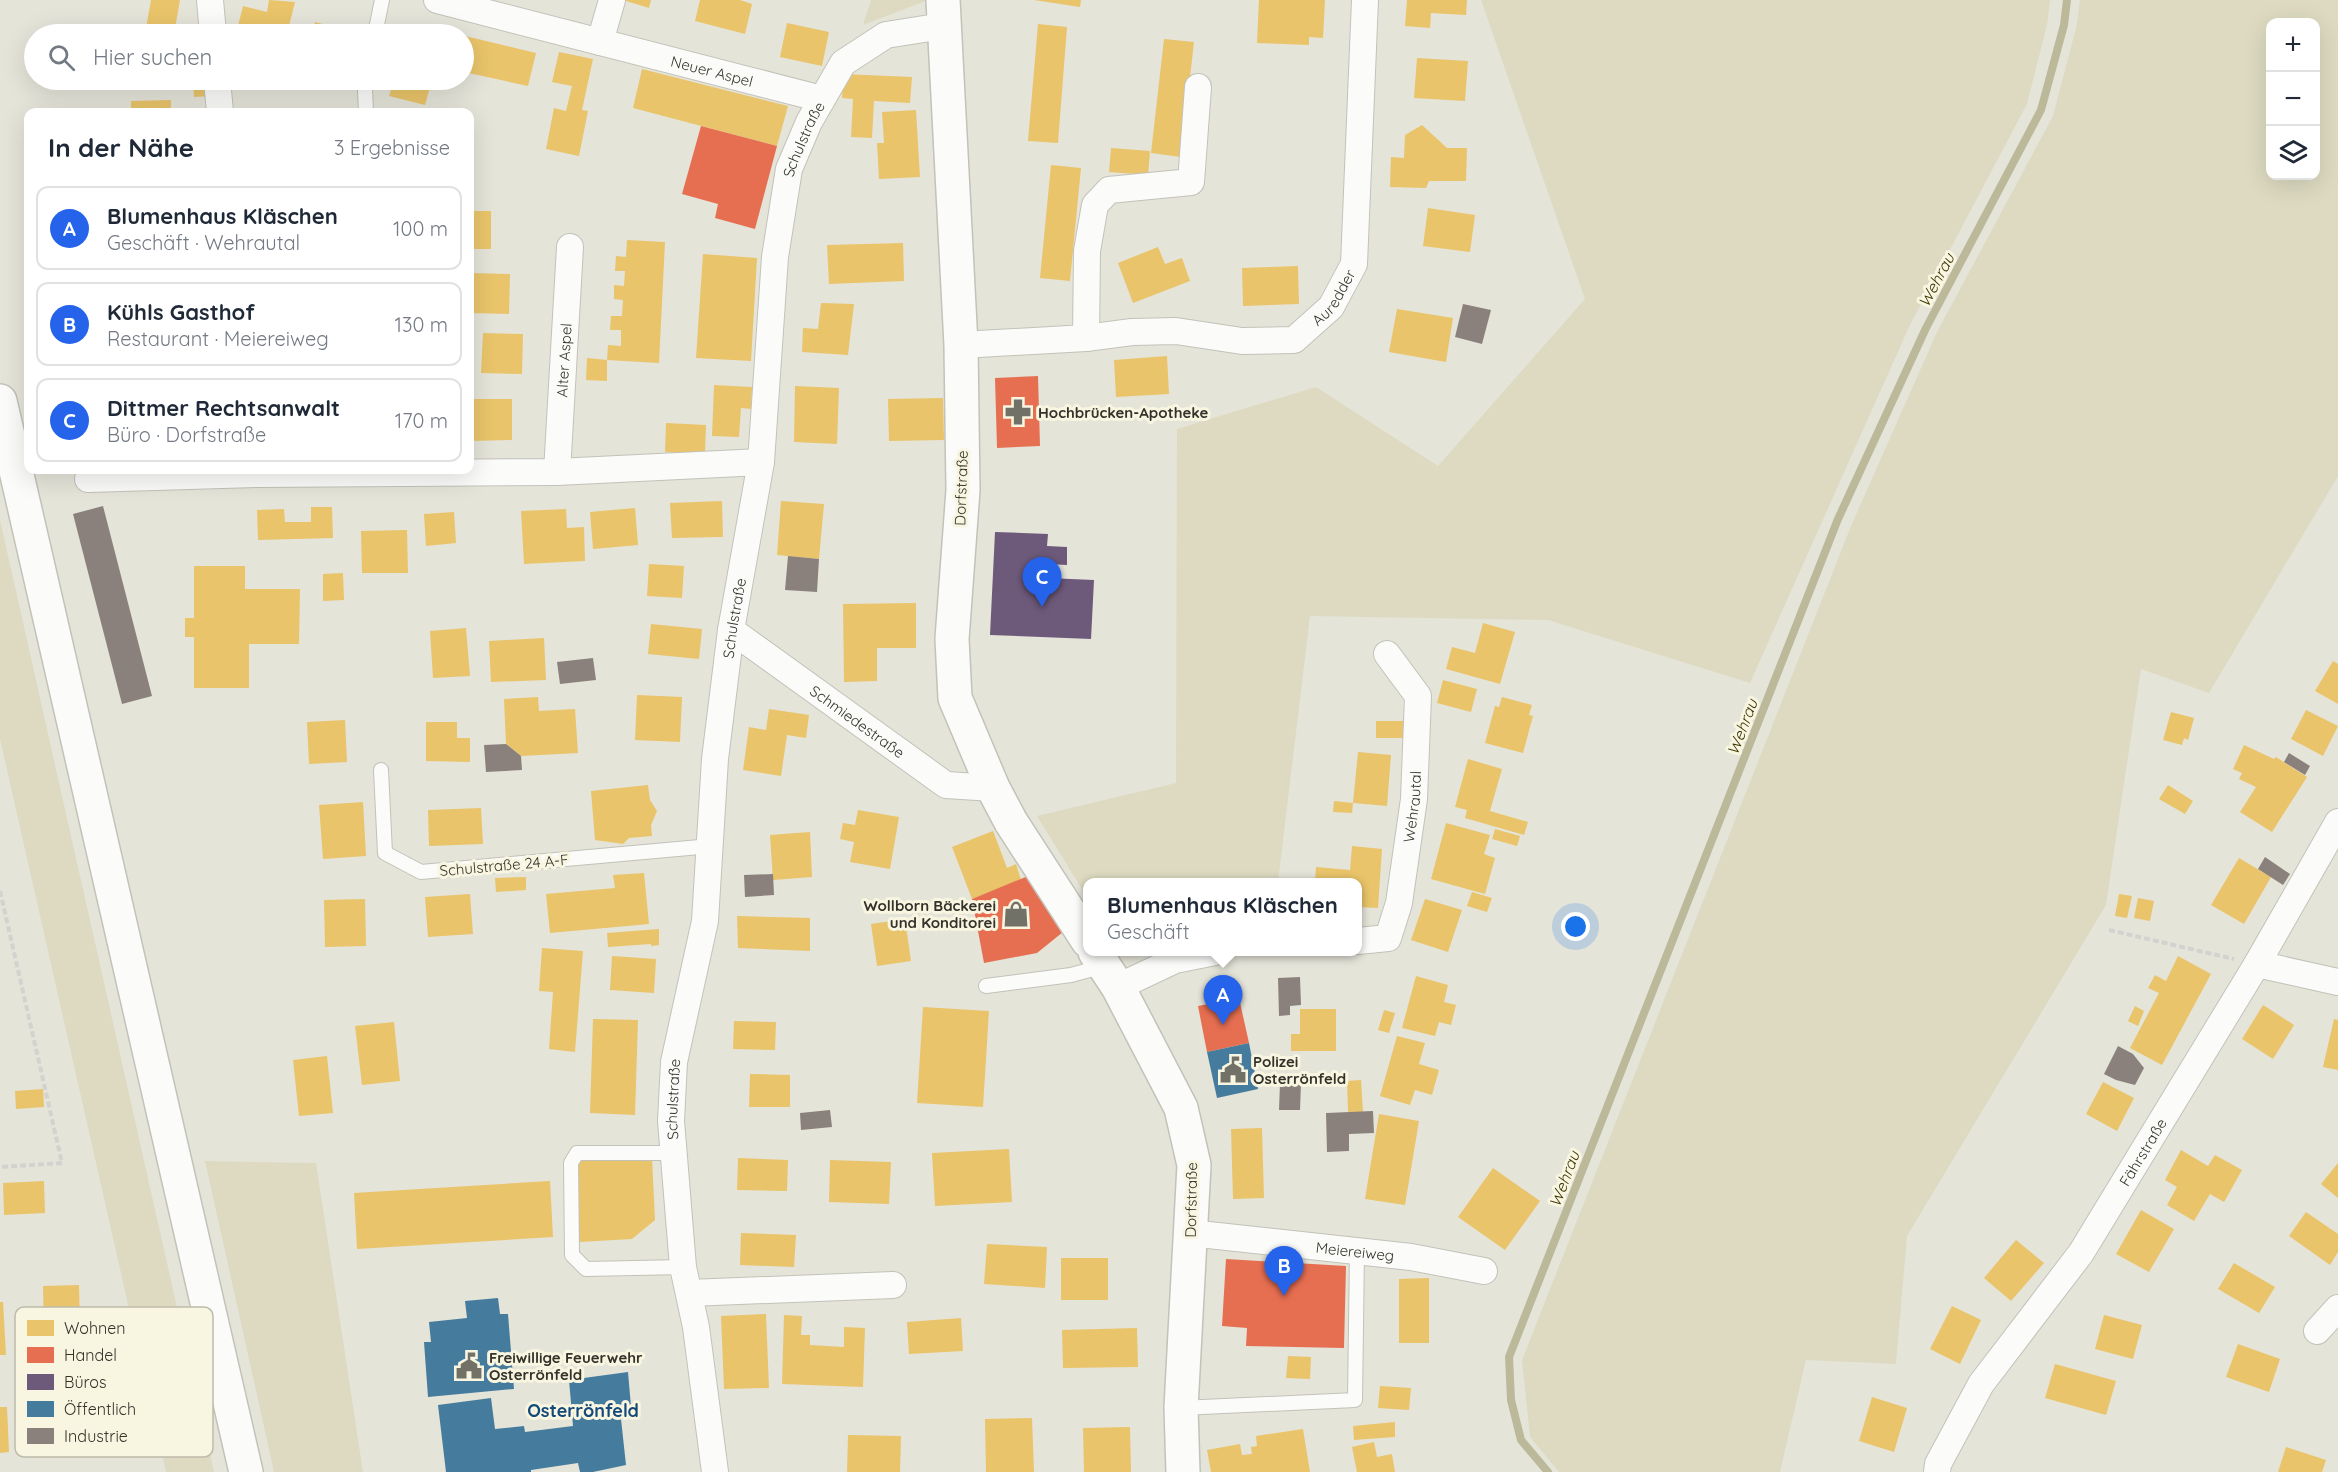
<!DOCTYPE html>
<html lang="de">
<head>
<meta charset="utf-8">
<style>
	:root { --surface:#fff; --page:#f6f6f7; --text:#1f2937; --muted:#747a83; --line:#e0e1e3; --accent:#2563eb }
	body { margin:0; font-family:Quicksand,sans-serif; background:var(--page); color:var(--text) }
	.controls { position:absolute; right:18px; top:18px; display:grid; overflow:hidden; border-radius:12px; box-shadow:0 6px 24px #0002 }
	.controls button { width:54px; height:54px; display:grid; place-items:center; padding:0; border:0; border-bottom:2px solid var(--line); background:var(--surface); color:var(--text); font:30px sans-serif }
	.you { position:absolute; left:1576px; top:927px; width:21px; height:21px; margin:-15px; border:4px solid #fff; border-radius:50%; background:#1a73e8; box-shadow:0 0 0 9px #1a73e833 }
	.badge { display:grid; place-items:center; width:39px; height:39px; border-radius:50%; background:var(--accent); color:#fff; font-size:20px; font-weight:700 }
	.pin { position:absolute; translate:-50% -50px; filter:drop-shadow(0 2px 3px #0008) }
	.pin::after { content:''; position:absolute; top:32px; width:21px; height:18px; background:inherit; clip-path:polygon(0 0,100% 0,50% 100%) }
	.popup { position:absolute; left:1083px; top:878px; width:279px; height:78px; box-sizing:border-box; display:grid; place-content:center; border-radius:12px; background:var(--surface); filter:drop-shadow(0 2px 4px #0005); font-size:20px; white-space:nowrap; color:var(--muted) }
	.popup b { font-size:22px; color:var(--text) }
	.popup::after { content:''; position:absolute; left:50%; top:100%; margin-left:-12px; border:12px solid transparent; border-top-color:var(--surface) }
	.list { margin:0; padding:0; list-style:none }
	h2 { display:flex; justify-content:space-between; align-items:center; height:78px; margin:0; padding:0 24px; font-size:26px }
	h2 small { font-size:20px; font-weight:400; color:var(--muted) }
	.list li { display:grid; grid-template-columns:39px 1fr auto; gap:18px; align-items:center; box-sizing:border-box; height:84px; margin:0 12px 12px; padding:0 12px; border:2px solid var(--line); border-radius:12px }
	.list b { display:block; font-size:22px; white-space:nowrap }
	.list p { margin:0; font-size:20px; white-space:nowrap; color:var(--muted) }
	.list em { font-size:20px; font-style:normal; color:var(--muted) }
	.icon { flex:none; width:33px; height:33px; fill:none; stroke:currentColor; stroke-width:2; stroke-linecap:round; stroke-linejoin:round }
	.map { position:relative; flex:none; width:2338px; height:1472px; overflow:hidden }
	.search { position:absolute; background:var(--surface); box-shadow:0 6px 24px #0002; left:24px; top:24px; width:450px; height:66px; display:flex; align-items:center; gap:15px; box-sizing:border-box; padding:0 21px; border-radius:33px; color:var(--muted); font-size:22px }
	.panel { position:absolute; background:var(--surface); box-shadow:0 6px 24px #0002; left:24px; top:108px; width:450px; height:366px; border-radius:12px }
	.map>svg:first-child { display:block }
	.green { fill:#dddac1; fill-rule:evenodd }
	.homes { fill:#e9c46a }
	.shops { fill:#e76f51 }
	.offices { fill:#6d597a }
	.public { fill:#457b9d }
	.industry { fill:#8a817c }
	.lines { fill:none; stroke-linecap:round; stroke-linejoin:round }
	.stream { stroke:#bcb99b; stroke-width:8 }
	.lane-casing { stroke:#c3c2b9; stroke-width:16 }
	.street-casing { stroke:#c3c2b9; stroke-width:28 }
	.secondary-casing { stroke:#c3c2b9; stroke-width:36 }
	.highway-casing { stroke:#c3c2b9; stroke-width:36 }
	.path { stroke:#d2d2cf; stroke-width:4; stroke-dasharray:6 3; stroke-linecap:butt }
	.lane { stroke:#fbfbf9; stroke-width:14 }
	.street { stroke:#fbfbf9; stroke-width:26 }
	.secondary { stroke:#fbfbf9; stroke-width:33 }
	.highway { stroke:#fbfbf9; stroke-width:33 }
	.labels { text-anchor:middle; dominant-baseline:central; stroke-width:6; stroke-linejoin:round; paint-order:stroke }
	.street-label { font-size:15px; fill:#34332b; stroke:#f8f5e1 }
	.poi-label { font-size:15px; font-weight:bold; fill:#34332b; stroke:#f8f5e1; text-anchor:start }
	.water-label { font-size:16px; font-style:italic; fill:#3d3605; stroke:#f8f5e1 }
	.quarter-label { font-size:18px; font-weight:bold; fill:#14497a; stroke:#f8f5e1 }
	.key { fill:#f8f5e1; stroke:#bdbbaa; stroke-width:1.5 }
	.key-label { font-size:16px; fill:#34332b }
</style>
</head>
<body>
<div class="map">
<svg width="2338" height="1472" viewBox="0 0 2338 1472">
	<rect width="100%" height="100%" fill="#e5e4d9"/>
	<path class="green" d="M871,0H928L863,25Z
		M1481,0H2050L2047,25L2027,104L1909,327L1750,683L1548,620L1310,616L1278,882H1088V899L1037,816L1176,783L1177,429L1316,387L1438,466L1585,299Z
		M2080,0H2338V476L2209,693L2141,669L2106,905L1907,1236L1896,1364L1806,1360L1780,1472H1559L1530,1437L1522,1360L1851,526L1937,332L2053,116L2077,24ZM2270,22H2316V176H2270Z
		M0,520L214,1472H166L0,739Z
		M205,1161L316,1163L363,1472H274Z"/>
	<path class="homes" d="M151,0H180L174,34H145Z
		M269,0L295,2L287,34H236L243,6L267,12Z
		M623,0H651L649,8Z
		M700,0H740L752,4L745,34L695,21Z
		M1034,0H1081L1080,7Z
		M1259,0H1325L1323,38L1309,37V45L1257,43Z
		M1407,0H1467L1466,15L1431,13L1430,28L1405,26Z
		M315,22L358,33V34H312Z
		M787,23L829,32L822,66L780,57Z
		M1038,24L1067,27L1058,143L1028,141Z
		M465,36L536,53L528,86L464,72Z
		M1164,39L1194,42L1181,157L1151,153Z
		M559,52L593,59L582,110L588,111L579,156L546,149L554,108L566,111L572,86L552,82Z
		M1417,58L1468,61L1465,101L1414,98Z
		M642,69L788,106L777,146L633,108Z
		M843,74L912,77L910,103L874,101L872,138L851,137L853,99L842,98Z
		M96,80H136V86Z
		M193,80H211L212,96L194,97Z
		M329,80H347L345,86L328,83Z
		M394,80H432L425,105L389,96Z
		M171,100V112H131V101Z
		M916,110L920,177L879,179L877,143H884L882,112Z
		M1422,125L1447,148H1467L1466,181H1429L1426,188L1390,187L1391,157L1404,158L1405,135Z
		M1111,148L1150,151L1148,175L1109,172Z
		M1051,165L1081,168L1070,281L1040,278Z
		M1428,208L1475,215L1470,252L1423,246Z
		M470,211H491V249H470Z
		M627,240L665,242L659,363L607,360L608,345L621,346V330H610L611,316H622L623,300L614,299V285L624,286L625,271H615L616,256L626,257Z
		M903,243L904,281L829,284L827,245Z
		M1158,247L1165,264L1182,258L1190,281L1133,303L1118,263Z
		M703,254L757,258L751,361L696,358Z
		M1298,266L1299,304L1243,306L1242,268Z
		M470,273L510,274L509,314L470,313Z
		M821,303L854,304L848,355L802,352L803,328L818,329Z
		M1397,309L1453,318L1446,362L1389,352Z
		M483,333L523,334L522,374L481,373Z
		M1167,356L1169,394L1116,397L1114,360Z
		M587,358L607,360V381L586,380Z
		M714,385L752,387L751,409L741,408L739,437L712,436Z
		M795,386L839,388L837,444L794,442Z
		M943,398L944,440L889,441L888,399Z
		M470,399H512V440L470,441Z
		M666,423L706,425L705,454L665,452Z
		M722,501L723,537L672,538L670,503Z
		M781,501L824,504L819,559L777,555Z
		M311,507H332L333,538L258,540L257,510L284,509L285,522H311Z
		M635,508L638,545L593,549L590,512Z
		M566,509L567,528L584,527L585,561L524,564L521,511Z
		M454,512L456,543L426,546L424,514Z
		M407,530L408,573H362L361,531Z
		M649,564L684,566L682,598L647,596Z
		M194,566H245V589H300L299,644H249V688H194V637H185V618H194Z
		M343,573L344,600L323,601V574Z
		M916,603V648H877V681L844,682L843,604Z
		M1483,623L1515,632L1500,684L1446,669L1452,647L1475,653Z
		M651,624L702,629L699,659L648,654Z
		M466,628L470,676L433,678L430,631Z
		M544,638L546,680L491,682L489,641Z
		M2333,661L2338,664V704L2315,691Z
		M1443,680L1477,689L1471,712L1437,703Z
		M637,695L682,697L680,742L635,740Z
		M538,697L539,711L575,709L578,753L521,756L506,744L504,699Z
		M1502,697L1532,705L1529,715L1533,716L1523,753L1485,743L1495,706L1499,707Z
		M769,709L809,715L806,738L787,735L781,776L743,770L749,727L766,730Z
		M2306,710L2338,726L2323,756L2291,739Z
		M2171,712L2194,718L2188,740L2184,738L2182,745L2163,740Z
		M345,720L347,762L309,764L307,722Z
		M1376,721H1405V738H1376Z
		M426,722H457V738H470V762L426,761Z
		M2244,745L2274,759L2276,757L2307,777L2272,832L2240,812L2256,787L2239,779L2242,773L2233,769Z
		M1358,752L1391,755L1387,806L1353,803Z
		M1468,759L1502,769L1490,811L1528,822L1524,835L1465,818L1467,810L1455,807Z
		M648,785L650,800L657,811L651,825L652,836L629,838L623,844L595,840L591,791Z
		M2168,785L2193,801L2185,814L2159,799Z
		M1334,801L1353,803L1352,813L1333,812Z
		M363,802L366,856L323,859L319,805Z
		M481,808L483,844L429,846L428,810Z
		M858,810L899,817L890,869L850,862L854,842L840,839L843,823L855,825Z
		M1446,823L1490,835L1484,854L1495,858L1485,894L1431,879Z
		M1495,829L1520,836L1517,846L1492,839Z
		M993,831L1007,868L1016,864L1021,880L972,899L952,847Z
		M810,832L812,877L773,880L770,835Z
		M1352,846L1382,849L1378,908L1358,907V882H1315L1316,867L1350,870Z
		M2239,858L2271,877L2244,924L2211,905Z
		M644,873L649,924L550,933L546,894L615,888L613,875Z
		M526,877V890L496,892L495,878Z
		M1472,892L1492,898L1487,912L1467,906Z
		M470,894L473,934L428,937L425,897Z
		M2119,894L2132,896L2127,918L2115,916Z
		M2138,898L2154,901L2150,921L2134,918Z
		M365,899L366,946L325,947L324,900Z
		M1425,899L1462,910L1448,952L1411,940Z
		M737,916L810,918V951L738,948Z
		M905,919L911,961L877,966L871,924Z
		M659,929V945L651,946V944L608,947L607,933Z
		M542,948L583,951L575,1052L549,1049L553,992L539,991Z
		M612,956L656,959L654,993L610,990Z
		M2178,956L2211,974L2162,1065L2130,1048L2159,993L2148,988L2155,975L2166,981Z
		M1416,976L1448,985L1444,1002L1456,1005L1451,1025L1439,1022L1435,1036L1402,1028Z
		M2263,1005L2294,1025L2273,1059L2242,1039Z
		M2135,1006L2144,1011L2138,1026L2128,1021Z
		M923,1007L989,1011L983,1107L917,1103Z
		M1300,1009H1336V1051H1291V1034H1300Z
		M1384,1010L1395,1013L1389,1033L1378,1030Z
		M593,1019L638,1020L635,1115L590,1113Z
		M2334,1019L2338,1020V1070L2323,1067Z
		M734,1021L776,1022L775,1050L733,1049Z
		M394,1022L400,1081L362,1085L355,1026Z
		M1397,1036L1425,1043L1419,1064L1439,1070L1432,1095L1415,1090L1410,1105L1380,1096Z
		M327,1056L333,1113L299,1116L293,1060Z
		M750,1074L790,1075V1107H749Z
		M1361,1080L1363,1112H1348L1347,1081Z
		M2103,1082L2134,1098L2117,1131L2086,1114Z
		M43,1089L44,1107L16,1109L15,1091Z
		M1379,1114L1419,1121L1405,1205L1365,1199Z
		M1262,1128L1264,1198L1233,1199L1231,1129Z
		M1009,1149L1012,1202L935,1206L932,1153Z
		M2181,1150L2208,1166L2215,1155L2242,1170L2224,1202L2210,1194L2194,1221L2167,1205L2177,1187L2165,1180Z
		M652,1158L655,1220L632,1239L579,1242L575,1160Z
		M738,1158L788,1160L787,1191L737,1190Z
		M830,1160L891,1162L889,1204L829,1202Z
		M2338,1163V1198L2321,1184Z
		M1493,1168L1540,1201L1505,1250L1458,1217Z
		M44,1181L45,1213L4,1215L3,1183Z
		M550,1181L553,1237L357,1249L354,1193Z
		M2141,1210L2174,1229L2149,1272L2116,1254Z
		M2306,1212L2338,1234V1252L2330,1265L2289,1236Z
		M741,1233L796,1235L794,1267L740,1265Z
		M2016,1240L2044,1263L2011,1301L1984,1278Z
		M987,1244L1047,1247L1045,1288L984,1284Z
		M1061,1258H1108V1300H1061Z
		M2234,1263L2275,1287L2259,1313L2218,1289Z
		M1429,1278V1343H1399V1279Z
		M79,1285L80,1326L44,1327L43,1286Z
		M0,1302H3L6,1355H0Z
		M1952,1306L1981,1320L1960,1364L1930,1349Z
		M766,1314L769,1388L724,1389L721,1316Z
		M784,1315L802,1316L801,1335H810V1345L844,1347V1327L865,1328L863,1387L782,1384Z
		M2104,1315L2142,1325L2133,1359L2095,1349Z
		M961,1318L963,1351L909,1354L907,1322Z
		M1137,1328L1138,1367L1063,1368L1062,1330Z
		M2238,1344L2280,1359L2269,1392L2226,1377Z
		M1288,1356L1311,1357L1310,1379L1286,1378Z
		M2055,1364L2116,1381L2106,1415L2045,1398Z
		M1380,1386L1411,1388L1409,1410L1378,1408Z
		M75,1394L77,1428L40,1430L38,1396Z
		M1872,1397L1907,1408L1894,1452L1859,1441Z
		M0,1407H7L9,1452L0,1453Z
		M1032,1418L1034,1472H986L985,1419Z
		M1395,1422V1437L1354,1440L1353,1426Z
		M1130,1427L1131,1472H1084L1083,1428Z
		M1303,1429L1310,1472H1211L1207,1450L1240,1444L1242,1455L1252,1454L1251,1447L1257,1446L1256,1436Z
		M848,1435L901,1436L900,1472H847Z
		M1374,1442L1377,1457L1392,1454L1395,1472H1357L1352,1447Z
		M2286,1447L2326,1460L2322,1472H2278Z"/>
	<path class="shops" d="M701,126L777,146L755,229L715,218L718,204L682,194Z
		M1038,376L1040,446L997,448L995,378Z
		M1028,876L1068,928L1037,953L984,963L972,899Z
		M1239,998L1249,1043L1207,1052L1198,1006Z
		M1226,1259L1346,1266L1344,1348L1246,1346L1247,1328L1222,1326Z"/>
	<path class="offices" d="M995,532L1048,534L1047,546L1067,547V565L1047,564V578L1094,580L1091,639L990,635Z"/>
	<path class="public" d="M1249,1043L1258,1089L1217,1098L1207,1052Z
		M498,1298L500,1314H508L514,1389L428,1397L424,1342H431L429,1322L467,1318L465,1301Z
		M628,1372L632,1418L621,1419L626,1465L593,1472H580L578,1463L531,1470V1472H446L438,1405L491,1398L495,1429L524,1426L525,1432L573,1426L569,1380Z"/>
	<path class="industry" d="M1463,304L1491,310L1482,344L1455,337Z
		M103,506L152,696L122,704L73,514Z
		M788,556L819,559L817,592L785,590Z
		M593,658L596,680L560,684L557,662Z
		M506,744L521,756L522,770L486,772L484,745Z
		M2289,753L2310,766L2305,775L2284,762Z
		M2265,857L2290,874L2283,885L2258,869Z
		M773,874L774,895L745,897L744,875Z
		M1300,977L1301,1005L1290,1006V1015L1279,1016L1278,978Z
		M2118,1046L2133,1054L2144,1068L2135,1085L2116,1080L2104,1074Z
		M1280,1083H1301L1300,1110H1279Z
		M830,1110L832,1127L801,1130L800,1113Z
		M1373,1111L1374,1133L1349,1134V1151L1327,1152L1326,1113Z"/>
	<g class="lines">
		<path class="stream" d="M1548,1472L1521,1440L1511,1400L1509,1357L1838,519L1926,328L2041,110L2064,25L2067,0"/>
		<g class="lane-casing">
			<path id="lane" d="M375,34L382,0
				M366,112L365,90L367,80
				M381,770L385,853L421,872L711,846
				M986,986L1071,975L1104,966
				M674,1153H577L571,1163L572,1255L586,1269L683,1267
				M1181,1408L1355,1400L1357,1251"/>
		</g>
		<g class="street-casing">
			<g id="street">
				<path d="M210,0L213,34"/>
				<path id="s1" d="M437,0L822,99"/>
				<path d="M600,42L612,0"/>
				<path d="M217,80L220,112"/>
				<path id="s2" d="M1086,338L1132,332L1176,331L1242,341L1294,340L1331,307L1354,264L1365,0"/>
				<path d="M961,345L1086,338L1087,251L1095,205L1109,190L1191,182L1198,87"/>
				<path id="s3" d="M557,472L570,247"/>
				<path d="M88,479L257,474L557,472L761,462"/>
				<path id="s4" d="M731,630L946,785L993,788"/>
				<path id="s5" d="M1358,941L1388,938L1399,903L1414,799L1418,696L1387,654"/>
				<path d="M2257,964L2338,982"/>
				<path d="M1118,987L1175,960L1215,952"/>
				<path id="s6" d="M1190,1233L1411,1257L1484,1271"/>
				<path d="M689,1293L893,1285"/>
				<path d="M2317,1331L2338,1308"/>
				<path id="s7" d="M715,1472L696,1327L683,1267L671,1121L674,1062L705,921L715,759L731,630L761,462L775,257L789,169L809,122L843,63L886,35L943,26"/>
				<path id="s8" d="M1937,1472L1938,1464L1981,1384L2081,1253L2257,964L2338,822"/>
			</g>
		</g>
		<g class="secondary-casing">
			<path id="secondary" d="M943,0L961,345L963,490L952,639L955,698L993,788L1011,822L1088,941
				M1095,952L1118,987L1181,1108L1194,1165L1181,1408L1183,1472"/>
		</g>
		<g class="highway-casing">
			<path id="highway" d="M0,401L246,1472"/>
		</g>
		<path class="path" d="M0,891L62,1163L0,1167
			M2109,930L2234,959"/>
		<use href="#lane" class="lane"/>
		<use href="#street" class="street"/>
		<use href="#secondary" class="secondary"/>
		<use href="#highway" class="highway"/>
	</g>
	<defs>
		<g id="pharmacy-bare" transform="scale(2.07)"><path d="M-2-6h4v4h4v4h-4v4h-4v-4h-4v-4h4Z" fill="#727168" stroke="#f8f5e1" stroke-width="2.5" paint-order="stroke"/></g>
		<g id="shop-bare" transform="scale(2.07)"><path d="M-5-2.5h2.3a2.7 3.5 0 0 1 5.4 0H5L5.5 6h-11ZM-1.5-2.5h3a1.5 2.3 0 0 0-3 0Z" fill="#727168" stroke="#f8f5e1" stroke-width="2.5" paint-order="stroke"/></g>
		<g id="civic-bare" transform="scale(2.07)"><path d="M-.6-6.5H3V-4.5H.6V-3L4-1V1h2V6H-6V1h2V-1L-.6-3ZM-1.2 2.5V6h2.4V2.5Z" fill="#727168" stroke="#f8f5e1" stroke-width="2.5" paint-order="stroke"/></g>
	</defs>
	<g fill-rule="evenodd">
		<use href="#pharmacy-bare" x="1018" y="412"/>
		<use href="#shop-bare" x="1016" y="914"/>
		<use href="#civic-bare" x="1233" y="1070"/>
		<use href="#civic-bare" x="469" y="1366"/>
	</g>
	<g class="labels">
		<g class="street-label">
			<text stroke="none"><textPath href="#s1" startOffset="284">Neuer Aspel</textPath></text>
			<text stroke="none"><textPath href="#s7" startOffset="1348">Schulstraße</textPath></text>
			<text stroke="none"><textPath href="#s2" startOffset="268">Auredder</textPath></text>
			<text stroke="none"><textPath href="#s3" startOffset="112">Alter Aspel</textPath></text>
			<text transform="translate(961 488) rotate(-88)">Dorfstraße</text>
			<text stroke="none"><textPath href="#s7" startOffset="862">Schulstraße</textPath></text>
			<text stroke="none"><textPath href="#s4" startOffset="156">Schmiedestraße</textPath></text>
			<text stroke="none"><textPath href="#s5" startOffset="164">Wehrautal</textPath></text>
			<text transform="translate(504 865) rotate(-5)">Schulstraße 24 A-F</text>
			<text stroke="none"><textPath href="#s7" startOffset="376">Schulstraße</textPath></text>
			<text stroke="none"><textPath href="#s8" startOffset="382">Fährstraße</textPath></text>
			<text transform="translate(1191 1200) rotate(-89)">Dorfstraße</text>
			<text stroke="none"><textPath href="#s6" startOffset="166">Meiereiweg</textPath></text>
		</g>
		<g class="poi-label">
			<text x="1038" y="412">Hochbrücken-Apotheke</text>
			<text x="996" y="905" text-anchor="end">Wollborn Bäckerei<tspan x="996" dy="17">und Konditorei</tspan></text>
			<text x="1253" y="1061">Polizei<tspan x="1253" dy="17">Osterrönfeld</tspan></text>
			<text x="489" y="1357">Freiwillige Feuerwehr<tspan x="489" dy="17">Osterrönfeld</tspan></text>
		</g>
		<g class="water-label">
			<text transform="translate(1936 280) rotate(-62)">Wehrau</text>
			<text transform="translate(1742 727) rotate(-69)">Wehrau</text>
			<text transform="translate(1564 1179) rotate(-69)">Wehrau</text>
		</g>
		<g class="quarter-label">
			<text x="583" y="1410">Osterrönfeld</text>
		</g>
	</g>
	<rect x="15" y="1307" width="198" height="150" rx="9" class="key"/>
	<rect x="27" y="1320" width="27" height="16" fill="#e9c46a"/>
	<rect x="27" y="1347" width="27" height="16" fill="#e76f51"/>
	<rect x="27" y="1374" width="27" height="16" fill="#6d597a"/>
	<rect x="27" y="1401" width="27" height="16" fill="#457b9d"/>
	<rect x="27" y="1428" width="27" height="16" fill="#8a817c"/>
	<g class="key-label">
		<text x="64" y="1334">Wohnen</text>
		<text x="64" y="1361">Handel</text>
		<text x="64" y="1388">Büros</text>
		<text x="64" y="1415">Öffentlich</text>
		<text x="64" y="1442">Industrie</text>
	</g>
</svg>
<div class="controls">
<button>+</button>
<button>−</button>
<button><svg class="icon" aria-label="layers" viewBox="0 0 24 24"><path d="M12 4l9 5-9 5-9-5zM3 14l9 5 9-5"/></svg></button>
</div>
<div class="you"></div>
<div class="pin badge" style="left:1223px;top:1025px">A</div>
<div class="popup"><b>Blumenhaus Kläschen</b>Geschäft</div>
<div class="pin badge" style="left:1284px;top:1296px">B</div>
<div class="pin badge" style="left:1042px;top:607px">C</div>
<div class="search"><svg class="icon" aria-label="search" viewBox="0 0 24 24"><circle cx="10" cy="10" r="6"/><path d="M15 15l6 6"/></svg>Hier suchen</div>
<section class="panel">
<h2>In der Nähe<small>3 Ergebnisse</small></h2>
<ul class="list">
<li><span class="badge">A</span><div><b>Blumenhaus Kläschen</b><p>Geschäft · Wehrautal</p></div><em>100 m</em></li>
<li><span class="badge">B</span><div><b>Kühls Gasthof</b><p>Restaurant · Meiereiweg</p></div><em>130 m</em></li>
<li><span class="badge">C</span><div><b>Dittmer Rechtsanwalt</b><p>Büro · Dorfstraße</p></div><em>170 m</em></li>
</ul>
</section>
</div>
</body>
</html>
